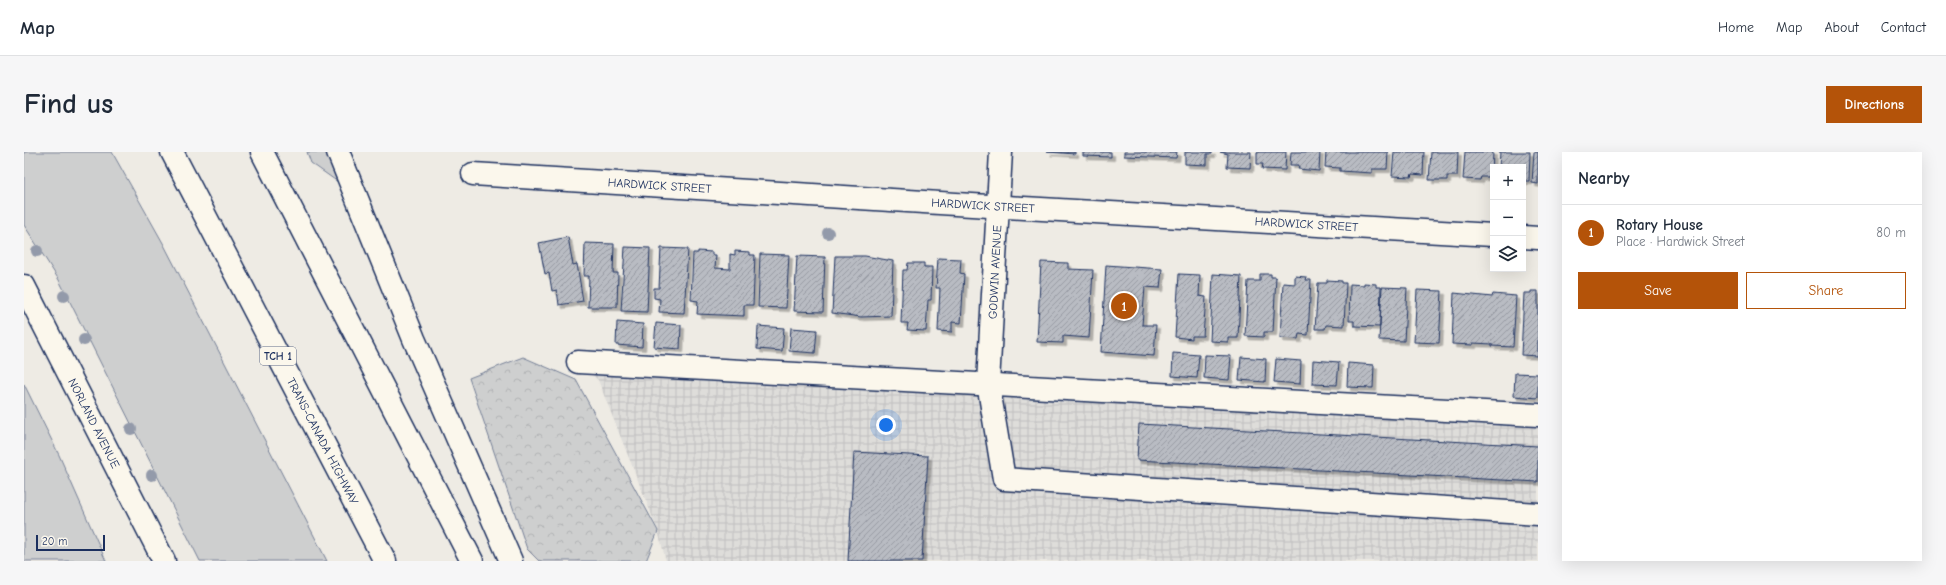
<!DOCTYPE html>
<html lang="en">
<head>
<meta charset="utf-8">
<style>
	:root { --surface:#fff; --page:#f6f6f7; --text:#1f2937; --muted:#747a83; --line:#e0e1e3; --accent:#b45309 }
	body { margin:0; font-family:"Comic Neue",sans-serif; background:var(--page); color:var(--text) }
	.controls { position:absolute; right:12px; top:12px; display:grid; overflow:hidden; border-radius:0px; box-shadow:0 4px 16px #0002 }
	.controls button { width:36px; height:36px; display:grid; place-items:center; padding:0; border:0; border-bottom:1px solid var(--line); background:var(--surface); color:var(--text); font:20px sans-serif }
	.scale { position:absolute; left:12px; bottom:10px; width:69px; box-sizing:border-box; padding-left:4px; border:2px solid #1b2f5e; border-top:0; font-size:11px; line-height:14px; white-space:nowrap; color:#1b2f5e; -webkit-text-stroke:3px #fbf7ec; paint-order:stroke }
	.you { position:absolute; left:862px; top:273px; width:14px; height:14px; margin:-10px; border:3px solid #fff; border-radius:50%; background:#1a73e8; box-shadow:0 0 0 6px #1a73e833 }
	.badge { display:grid; place-items:center; width:26px; height:26px; border-radius:50%; background:var(--accent); color:#fff; font-size:13px; font-weight:700 }
	.pin { position:absolute; translate:-50% -50%; border:2px solid #fff; box-shadow:0 1px 4px #0006 }
	.list { margin:0; padding:0; list-style:none }
	h2 { display:flex; justify-content:space-between; align-items:center; height:52px; margin:0; padding:0 16px; font-size:17px }
	h2 small { font-size:13px; font-weight:400; color:var(--muted) }
	.list li { display:grid; grid-template-columns:26px 1fr auto; gap:12px; align-items:center; box-sizing:border-box; height:56px; padding:0 16px; border-top:1px solid var(--line) }
	.list b { display:block; font-size:15px; white-space:nowrap }
	.list p { margin:0; font-size:13px; white-space:nowrap; color:var(--muted) }
	.list em { font-size:13px; font-style:normal; color:var(--muted) }
	.actions { display:flex; gap:8px; padding:12px 16px }
	.actions a { flex:1; padding:9px 0; border:1px solid var(--accent); border-radius:0px; text-align:center; font-size:14px; color:var(--accent) }
	.actions .main { background:var(--accent); color:#fff }
	.icon { flex:none; width:22px; height:22px; fill:none; stroke:currentColor; stroke-width:2; stroke-linecap:round; stroke-linejoin:round }
	.map { position:relative; flex:none; width:1514px; height:409px; overflow:hidden; border-radius:0px }
	header { display:flex; align-items:center; gap:24px; box-sizing:border-box; height:56px; padding:0 20px; background:var(--surface); border-bottom:1px solid var(--line) }
	header strong { font-size:19px }
	nav { display:flex; gap:22px; margin-inline-start:auto; font-size:14px }
	.intro { display:flex; align-items:center; justify-content:space-between; box-sizing:border-box; height:96px; padding:0 24px }
	h1 { margin:0; font-size:28px }
	.button { padding:10px 18px; border-radius:0px; background:var(--accent); color:#fff; font-size:14px; font-weight:700 }
	main { display:flex; gap:24px; padding:0 24px }
	aside { flex:1; background:var(--surface); border-radius:0px; box-shadow:0 4px 16px #0002 }
	.map>svg:first-child { display:block }
	.industrial { fill:url(#industrial-grid) }
	.green { fill:#cecfcf; stroke:#747f96 }
	.forest { fill:url(#forest-crowns); stroke:#747f96 }
	.building { fill:url(#building-hatch); stroke:#1b2f5e; filter:url(#shadow) }
	.lines { fill:none; stroke-linecap:round; stroke-linejoin:round }
	.minor-casing { stroke:#1b2f5e; stroke-width:25 }
	.highway-casing { stroke:#1b2f5e; stroke-width:25 }
	.minor { stroke:#fbf7ec; stroke-width:22 }
	.highway { stroke:#fbf7ec; stroke-width:22 }
	.tree { fill:#939aaa }
	.labels { text-anchor:middle; dominant-baseline:central; stroke-width:4; stroke-linejoin:round; paint-order:stroke }
	.shield { fill:#fbf7ec; stroke:#5e6b89; stroke-width:1 }
	.shield-label { font-size:11px; font-weight:bold; fill:#1b2f5e }
	.street-label { font-size:12px; fill:#1b2f5e; stroke:#fbf7ec }
</style>
</head>
<body>
<header>
<strong>Map</strong>
<nav><a>Home</a><a>Map</a><a>About</a><a>Contact</a></nav>
</header>
<div class="intro"><h1>Find us</h1><a class="button">Directions</a></div>
<main>
<div class="map">
<svg width="1514" height="409" viewBox="0 0 1514 409">
	<defs>
		<pattern id="industrial-grid" width="8" height="8" patternUnits="userSpaceOnUse"><rect width="8" height="8" fill="#deddda"/><path d="M0 4h8M4 0v8" fill="none" stroke="#bebebe"/></pattern>
		<pattern id="forest-crowns" width="20" height="18" patternUnits="userSpaceOnUse"><rect width="20" height="18" fill="#cecfcf"/><path d="M2 6a3 3 0 1 1 6 0M12 15a3 3 0 1 1 6 0" fill="none" stroke="#b0b2b4"/></pattern>
		<pattern id="building-hatch" width="6" height="6" patternUnits="userSpaceOnUse"><rect width="6" height="6" fill="#b9bcc3"/><path d="M-1 1l2-2M0 6l6-6M5 7l2-2" fill="none" stroke="#9699a2"/></pattern>
		<filter id="shadow"><feDropShadow dx="3.5" dy="3.5" stdDeviation="0" flood-color="#0004"/></filter>
	</defs>
	<rect width="100%" height="100%" fill="#eeebe4"/>
	<filter id="ink" filterUnits="userSpaceOnUse"><feTurbulence type="fractalNoise" baseFrequency=".025" numOctaves="2"/><feDisplacementMap in="SourceGraphic" scale="8" xChannelSelector="R" yChannelSelector="G"/><feConvolveMatrix kernelMatrix="1 2 1 2 8 2 1 2 1" color-interpolation-filters="sRGB"/></filter>
	<g filter="url(#ink)">
		<path class="industrial" d="M554,210L1514,263V409H642L634,379L574,228Z"/>
		<path class="green" d="M0,0H88L139,91L303,409H176L35,128L0,73Z
			M283,0H307L321,35L287,11Z
			M0,232L35,303L82,409H0Z"/>
		<path class="forest" d="M499,205L552,228L634,379L622,409H515L503,397L445,226Z"/>
		<path class="building" d="M1023,0H1051V2Z
			M1059,0H1087V5L1059,4Z
			M1100,0H1153L1152,6L1100,4Z
			M1161,0H1188V2H1183V13L1161,12Z
			M1196,0H1227L1226,16L1203,15L1204,2Z
			M1233,0H1262L1261,18L1238,17L1239,12H1233Z
			M1267,0H1296L1295,19L1274,17L1275,13H1266Z
			M1302,0H1364L1363,17H1348V21L1316,19V16L1301,15Z
			M1370,0H1400L1399,23L1388,22L1387,25L1368,24Z
			M1407,0H1434L1433,24H1423V28H1405Z
			M1441,0H1469L1468,25H1457L1456,28L1439,27Z
			M1476,0H1506L1505,29H1499V15H1475Z
			M1510,0H1514V32L1508,31Z
			M544,85L549,113L553,112L559,149L535,153L533,138L528,139L525,121L521,122L515,91Z
			M561,91L590,92L589,121H594L593,155H564L565,124H560Z
			M601,95L626,96L623,160L597,159Z
			M637,96L664,97L660,161L635,160L636,147L630,146V136H635Z
			M674,99L688,100V103H692L691,116L706,117V102L711,103V99L726,100V103H731L729,153H720V164L673,162L674,149L667,148L669,101H674Z
			M736,102L765,103L762,156L734,155Z
			M773,104L801,105L799,160L770,159Z
			M811,104H841L869,109L867,164L837,165L808,161Z
			M914,106L937,107L936,121L940,122L937,171L928,170V180L914,179L916,136H912Z
			M1017,110L1044,111V117L1069,118L1065,186L1039,184V191L1013,190Z
			M884,111H900V115H908L907,148H904L902,179L883,178L884,171H877L879,118H883Z
			M1082,113L1138,117L1136,136L1121,135L1118,173H1132L1130,204L1077,200Z
			M1155,122L1176,123L1175,144L1182,145L1179,184H1168V187L1151,185Z
			M1189,122L1217,124L1214,186H1204V190L1186,189Z
			M1236,122H1247V125H1252L1249,180H1240V185L1221,184L1224,129H1236Z
			M1271,124L1282,125L1281,128H1287L1284,183L1275,182L1274,187L1256,186L1259,131L1271,132Z
			M1303,128L1318,129V131H1322L1320,174L1302,173L1301,177H1291L1294,131H1303Z
			M1340,131L1352,132V135H1357L1356,175L1330,174V169H1325L1326,132L1340,133Z
			M1358,135L1383,136L1380,189L1355,188Z
			M1393,138L1418,139L1415,191L1390,190Z
			M1507,139H1514V204L1497,203L1500,141H1507Z
			M1430,141L1468,145L1469,142L1492,144L1489,195L1468,194V192L1449,191V193L1428,192Z
			M593,170L619,172L618,195L592,193Z
			M632,171L657,173L656,197L630,195Z
			M734,174L760,176L758,199L733,197Z
			M767,176L793,178L791,201L765,199Z
			M1149,201L1175,203L1173,226L1148,224Z
			M1181,203L1207,204L1205,228L1180,226Z
			M1217,205L1242,207L1241,230L1215,228Z
			M1252,207L1277,209L1276,232L1250,230Z
			M1289,208L1315,210L1313,233L1288,232Z
			M1324,211L1350,213L1349,236L1323,235Z
			M1491,221L1514,222V246L1490,244Z
			M1115,272L1514,294V330L1113,308Z
			M830,300L904,304L898,409H824Z"/>
		<g class="lines">
			<g class="minor-casing">
				<g id="minor">
					<path d="M977,0L964,231L980,327L1514,362"/>
					<path id="s1" d="M449,22L948,53L1469,83"/>
					<path d="M1499,85L1514,86"/>
					<path id="s2" d="M0,134L140,409"/>
					<path d="M554,210L1514,263"/>
				</g>
			</g>
			<g class="highway-casing">
				<g id="highway">
					<path id="s3" d="M148,0L361,409"/>
					<path d="M238,0L448,409"/>
					<path d="M314,0L390,187L487,409"/>
				</g>
			</g>
			<use href="#minor" class="minor"/>
			<use href="#highway" class="highway"/>
		</g>
		<g class="tree">
			<circle cx="804" cy="81" r="6"/>
			<circle cx="13" cy="99" r="6"/>
			<circle cx="40" cy="144" r="6"/>
			<circle cx="60" cy="188" r="6"/>
			<circle cx="107" cy="277" r="6"/>
			<circle cx="128" cy="323" r="6"/>
		</g>
	</g>
	<g class="labels">
		<rect class="shield" x="236" y="195" width="36" height="18" rx="3"/>
		<g class="shield-label">
			<text x="254" y="204">TCH 1</text>
		</g>
		<g class="street-label">
			<text stroke="none"><textPath href="#s1" startOffset="187">HARDWICK STREET</textPath></text>
			<text stroke="none"><textPath href="#s1" startOffset="511">HARDWICK STREET</textPath></text>
			<text stroke="none"><textPath href="#s1" startOffset="835">HARDWICK STREET</textPath></text>
			<text transform="translate(971 120) rotate(-87)">GODWIN AVENUE</text>
			<text stroke="none"><textPath href="#s2" startOffset="154">NORLAND AVENUE</textPath></text>
			<text stroke="none"><textPath href="#s3" startOffset="326">TRANS-CANADA HIGHWAY</textPath></text>
		</g>
	</g>
</svg>
<div class="controls">
<button>+</button>
<button>−</button>
<button><svg class="icon" aria-label="layers" viewBox="0 0 24 24"><path d="M12 4l9 5-9 5-9-5zM3 14l9 5 9-5"/></svg></button>
</div>
<div class="scale">20 m</div>
<div class="you"></div>
<div class="pin badge" style="left:1100px;top:154px">1</div>
</div>
<aside>
<h2>Nearby<small></small></h2>
<ul class="list">
<li><span class="badge">1</span><div><b>Rotary House</b><p>Place · Hardwick Street</p></div><em>80 m</em></li>
</ul>
<div class="actions"><a class="main">Save</a><a>Share</a></div>
</aside>
</main>
</body>
</html>
